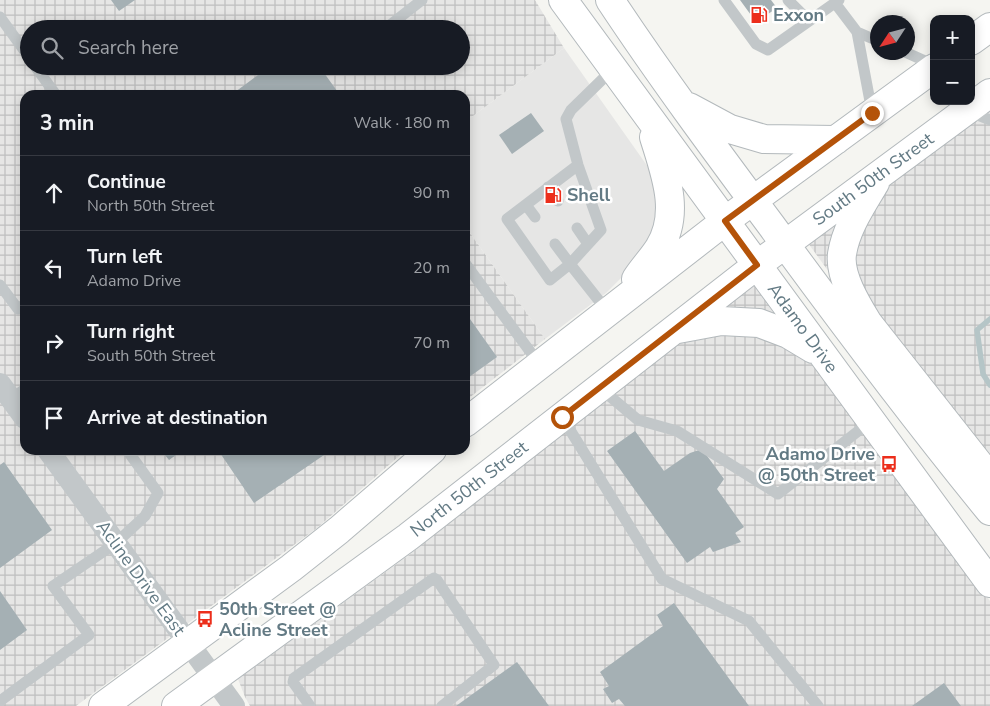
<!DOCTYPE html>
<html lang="en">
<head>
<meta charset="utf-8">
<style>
	:root { --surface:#171b24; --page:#242831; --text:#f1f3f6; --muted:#9ea1a6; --line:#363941 }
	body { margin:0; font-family:"Nunito Sans",sans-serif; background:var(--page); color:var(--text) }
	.controls { position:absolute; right:15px; top:15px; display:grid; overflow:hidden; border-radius:10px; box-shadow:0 2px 12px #0003 }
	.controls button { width:45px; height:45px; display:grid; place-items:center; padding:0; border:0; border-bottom:1px solid var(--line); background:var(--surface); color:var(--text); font:25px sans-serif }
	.compass { position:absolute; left:870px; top:15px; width:45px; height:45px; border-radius:50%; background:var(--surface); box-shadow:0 2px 12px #0003; rotate:234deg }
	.stop { position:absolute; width:15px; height:15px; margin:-11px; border:4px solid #b45309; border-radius:50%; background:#fff }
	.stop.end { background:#b45309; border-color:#fff; box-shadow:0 1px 5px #0008 }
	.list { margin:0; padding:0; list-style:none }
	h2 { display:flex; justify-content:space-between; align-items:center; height:65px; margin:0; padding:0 20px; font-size:21px }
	h2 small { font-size:16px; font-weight:400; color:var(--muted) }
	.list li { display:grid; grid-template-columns:32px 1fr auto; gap:15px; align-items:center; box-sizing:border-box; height:75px; padding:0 20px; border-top:1px solid var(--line) }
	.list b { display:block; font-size:19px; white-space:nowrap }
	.list p { margin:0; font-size:16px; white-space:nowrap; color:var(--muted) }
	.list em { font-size:16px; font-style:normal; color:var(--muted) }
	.icon { flex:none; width:28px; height:28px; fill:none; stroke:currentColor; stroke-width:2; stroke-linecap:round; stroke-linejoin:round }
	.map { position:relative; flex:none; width:990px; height:706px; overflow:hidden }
	.search { position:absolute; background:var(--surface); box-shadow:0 2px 12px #0003; left:20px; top:20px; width:450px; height:55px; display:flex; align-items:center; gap:12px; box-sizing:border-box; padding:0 18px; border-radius:28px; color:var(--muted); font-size:19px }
	.panel { position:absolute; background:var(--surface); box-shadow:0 2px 12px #0003; left:20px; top:90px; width:450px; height:365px; border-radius:15px }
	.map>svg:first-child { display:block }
	.built { fill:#e6e6e5 }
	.industrial { fill:url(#industrial-grid); fill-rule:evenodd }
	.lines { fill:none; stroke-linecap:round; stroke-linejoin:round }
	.stream { stroke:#b5c5c7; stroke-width:5.5 }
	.building { fill:#a5b0b4 }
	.primary-casing { stroke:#b3b9bc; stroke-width:30 }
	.service { stroke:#c2c7c9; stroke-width:11 }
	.minor { stroke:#c2c7c9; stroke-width:22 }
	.primary { stroke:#fff; stroke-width:28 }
	.route { stroke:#b45309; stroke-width:6 }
	.labels { text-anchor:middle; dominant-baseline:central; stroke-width:5; stroke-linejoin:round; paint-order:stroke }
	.poi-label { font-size:18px; font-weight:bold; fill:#637a84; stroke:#fff; text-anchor:start }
	.street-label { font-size:18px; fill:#637a84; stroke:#fff }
</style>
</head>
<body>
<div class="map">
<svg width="990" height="706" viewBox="0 0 990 706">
	<defs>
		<pattern id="industrial-grid" width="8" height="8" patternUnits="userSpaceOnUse" patternTransform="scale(1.25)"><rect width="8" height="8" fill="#e6e6e5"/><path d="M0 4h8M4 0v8" fill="none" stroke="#bebfbf"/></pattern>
	</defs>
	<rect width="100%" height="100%" fill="#f5f5f1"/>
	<path class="built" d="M564,48L653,174L659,227L629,270L606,293L545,339L465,226V122Z"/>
	<path class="industrial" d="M0,0H535L564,48L465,122V95H25V450H406L317,528L76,706H0ZM29,29H461V66H29Z
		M990,87V494L800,232Z
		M465,226L545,339L465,401Z
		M752,264L990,601V706H250L245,697L238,679L409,555L644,370Z"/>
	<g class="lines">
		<path class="stream" d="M990,319L977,330L983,374L990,385"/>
	</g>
	<path class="building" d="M111,0H135L119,11Z
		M740,0H771L777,8L756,22Z
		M270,66H319L340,95H231Z
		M531,113L544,131L512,154L499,135Z
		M465,312L497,357L465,380Z
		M635,431L664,471L690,453L702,449L724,479L717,489L744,527L735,533L741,542L713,552L710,547L687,563L607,451Z
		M161,450H183L169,460Z
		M218,450H321L324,455L254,503Z
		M4,462L52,530L0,568V465Z
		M0,591L27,630L0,650Z
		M674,603L749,706H625L619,699L612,703L603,689L609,686L600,672L663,626L657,615Z
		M517,662L549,706H456Z
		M944,683L961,706H912Z"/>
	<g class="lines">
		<g class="primary-casing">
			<path id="primary" d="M563,0L990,583
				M610,0C661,77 716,151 771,225C842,322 914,418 990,511
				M971,41L990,27
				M689,107L730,129L764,139L836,140
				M875,183C862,205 846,228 842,254C839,276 857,305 868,323L990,478
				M636,279C643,268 652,259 659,248C681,213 665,173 654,137
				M678,329L721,321L759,323L788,334L813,349
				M465,423L725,221L934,68
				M103,706L291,568L339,530L432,450
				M176,706L408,537L757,265L990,93"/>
		</g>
		<path class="service" d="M724,0L756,44L768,50L839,0
			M788,0L808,20
			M835,3L857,32L872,112
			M0,17L29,57
			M385,29L422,0
			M857,32L878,41
			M905,52L934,65
			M35,66L56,95
			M967,111L990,120
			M548,187L558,201
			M526,205L535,217
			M577,228L588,244
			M555,244L570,264L550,280L507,219L578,165
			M465,263L540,365
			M0,285L18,309L25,304
			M608,312L570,264L601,230L578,165L566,119L571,110L613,69
			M600,388L638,420L677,431L778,494L871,421
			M11,399L25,389
			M562,417L662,579L749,621L818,706
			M0,701L89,635L53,586L116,543L145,516L158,493L127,450
			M310,706L293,682L294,678L434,578L437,580L494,665L442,706"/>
		<path class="minor" d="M0,384L25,418
			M48,450L234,706"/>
		<use href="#primary" class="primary"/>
	</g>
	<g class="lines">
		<path class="route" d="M562,417L757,265L725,221L872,113"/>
	</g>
	<defs>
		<g id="fuel-bare" transform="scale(1.35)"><path d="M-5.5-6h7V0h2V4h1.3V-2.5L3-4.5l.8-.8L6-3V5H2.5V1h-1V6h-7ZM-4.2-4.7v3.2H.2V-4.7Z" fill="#ec2e1b" stroke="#fff" stroke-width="2.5" paint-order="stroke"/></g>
		<g id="bus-bare" transform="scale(1.35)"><path d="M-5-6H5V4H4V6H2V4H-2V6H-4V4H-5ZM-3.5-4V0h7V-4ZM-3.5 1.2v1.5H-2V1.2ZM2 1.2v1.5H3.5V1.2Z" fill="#ec2e1b" stroke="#fff" stroke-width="2.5" paint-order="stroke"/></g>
	</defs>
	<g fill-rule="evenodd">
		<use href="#fuel-bare" x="759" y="15"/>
		<use href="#fuel-bare" x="553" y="195"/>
		<use href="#bus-bare" x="889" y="464"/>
		<use href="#bus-bare" x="205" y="619"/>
	</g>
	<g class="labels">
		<g class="poi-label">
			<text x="773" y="15">Exxon</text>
			<text x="567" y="195">Shell</text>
			<text x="875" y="454" text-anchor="end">Adamo Drive<tspan x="875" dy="21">@ 50th Street</tspan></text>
			<text x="219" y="609">50th Street @<tspan x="219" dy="21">Acline Street</tspan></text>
		</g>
		<g class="street-label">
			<text transform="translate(873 179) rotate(-36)">South 50th Street</text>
			<text transform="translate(803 328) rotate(54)">Adamo Drive</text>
			<text transform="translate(469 489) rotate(-38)">North 50th Street</text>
			<text transform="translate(141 578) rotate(54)">Acline Drive East</text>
		</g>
	</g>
</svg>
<div class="controls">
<button>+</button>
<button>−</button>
</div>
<svg class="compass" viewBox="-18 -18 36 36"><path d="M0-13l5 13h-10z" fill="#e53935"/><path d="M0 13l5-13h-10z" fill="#9ea1a6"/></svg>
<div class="stop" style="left:562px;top:417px"></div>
<div class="stop end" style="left:872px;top:113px"></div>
<div class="search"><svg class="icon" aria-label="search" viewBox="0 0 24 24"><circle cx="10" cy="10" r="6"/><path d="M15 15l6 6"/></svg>Search here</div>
<section class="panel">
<h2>3 min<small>Walk · 180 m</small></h2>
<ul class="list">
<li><svg class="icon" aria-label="ahead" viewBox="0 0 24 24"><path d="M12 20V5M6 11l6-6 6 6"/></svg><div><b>Continue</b><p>North 50th Street</p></div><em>90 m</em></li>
<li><svg class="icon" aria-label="left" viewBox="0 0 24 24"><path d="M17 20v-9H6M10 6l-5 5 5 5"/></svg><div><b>Turn left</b><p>Adamo Drive</p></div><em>20 m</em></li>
<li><svg class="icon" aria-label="right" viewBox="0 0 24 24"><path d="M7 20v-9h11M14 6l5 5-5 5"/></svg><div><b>Turn right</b><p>South 50th Street</p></div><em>70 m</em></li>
<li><svg class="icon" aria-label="arrive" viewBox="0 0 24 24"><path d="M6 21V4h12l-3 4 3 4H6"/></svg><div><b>Arrive at destination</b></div></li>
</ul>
</section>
</div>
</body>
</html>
